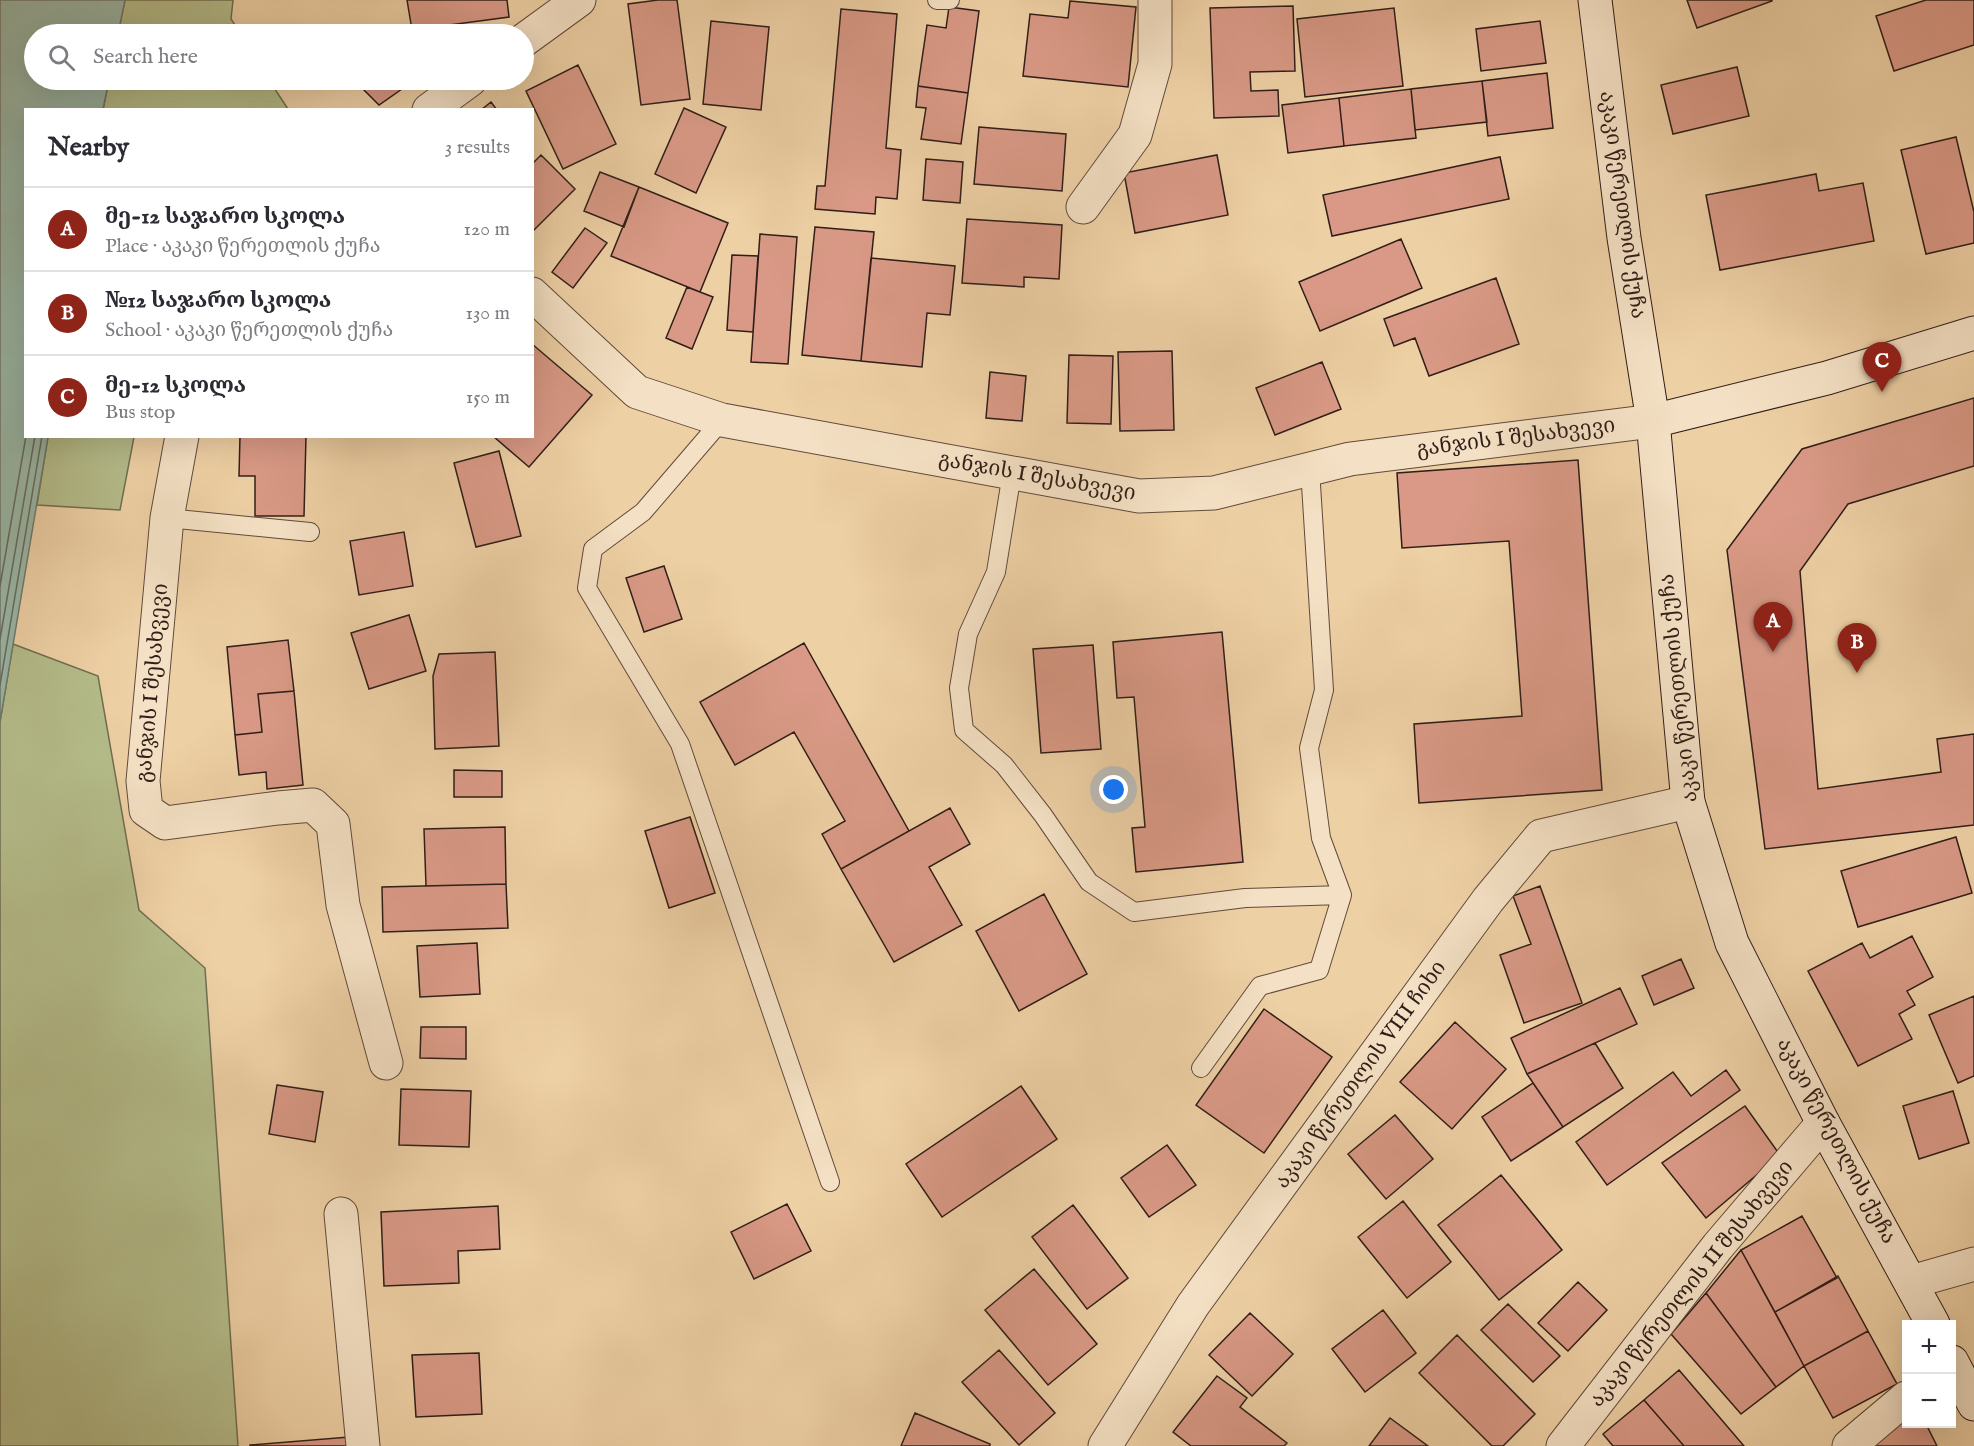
<!DOCTYPE html>
<html lang="en">
<head>
<meta charset="utf-8">
<style>
	:root { --surface:#fff; --page:#f7f7f7; --text:#2b2b33; --muted:#7c7c81; --line:#e1e1e2; --accent:#8f2418 }
	body { margin:0; font-family:"IM FELL English","Noto Serif Georgian",serif; background:var(--page); color:var(--text) }
	.controls { position:absolute; right:18px; bottom:18px; display:grid; overflow:hidden; border-radius:0px; box-shadow:0 6px 24px #0002 }
	.controls button { width:54px; height:54px; display:grid; place-items:center; padding:0; border:0; border-bottom:2px solid var(--line); background:var(--surface); color:var(--text); font:30px sans-serif }
	.you { position:absolute; left:1114px; top:790px; width:21px; height:21px; margin:-15px; border:4px solid #fff; border-radius:50%; background:#1a73e8; box-shadow:0 0 0 9px #1a73e833 }
	.badge { display:grid; place-items:center; width:39px; height:39px; border-radius:50%; background:var(--accent); color:#fff; font-size:20px; font-weight:700 }
	.pin { position:absolute; translate:-50% -50px; filter:drop-shadow(0 2px 3px #0008) }
	.pin::after { content:''; position:absolute; top:32px; width:21px; height:18px; background:inherit; clip-path:polygon(0 0,100% 0,50% 100%) }
	.list { margin:0; padding:0; list-style:none }
	h2 { display:flex; justify-content:space-between; align-items:center; height:78px; margin:0; padding:0 24px; font-size:26px }
	h2 small { font-size:20px; font-weight:400; color:var(--muted) }
	.list li { display:grid; grid-template-columns:39px 1fr auto; gap:18px; align-items:center; box-sizing:border-box; height:84px; padding:0 24px; border-top:2px solid var(--line) }
	.list b { display:block; font-size:22px; white-space:nowrap }
	.list p { margin:0; font-size:20px; white-space:nowrap; color:var(--muted) }
	.list em { font-size:20px; font-style:normal; color:var(--muted) }
	.icon { flex:none; width:33px; height:33px; fill:none; stroke:currentColor; stroke-width:2; stroke-linecap:round; stroke-linejoin:round }
	.map { position:relative; flex:none; width:1974px; height:1446px; overflow:hidden }
	.search { position:absolute; background:var(--surface); box-shadow:0 6px 24px #0002; left:24px; top:24px; width:510px; height:66px; display:flex; align-items:center; gap:15px; box-sizing:border-box; padding:0 21px; border-radius:33px; color:var(--muted); font-size:22px }
	.panel { position:absolute; background:var(--surface); box-shadow:0 6px 24px #0002; left:24px; top:108px; width:510px; height:330px; border-radius:0px }
	.map>svg:first-child { display:block }
	.green { fill:#b4bc8a; stroke:#726d51; stroke-width:1.5 }
	.water { fill:#99b7a7; stroke:#6f7a6e; stroke-width:1.5 }
	.lines { fill:none; stroke-linecap:round; stroke-linejoin:round }
	.shore { stroke:#646a60; stroke-width:1.5 }
	.building { fill:#d99986; stroke:#301e18; stroke-width:1.5 }
	.lane-casing { stroke:#604a3b; stroke-width:20 }
	.street-casing { stroke:#604a3b; stroke-width:35 }
	.secondary-casing { stroke:#301e18; stroke-width:35 }
	.lane { stroke:#f4e0c4; stroke-width:18 }
	.street { stroke:#f4e0c4; stroke-width:33 }
	.secondary { stroke:#f4e0c4; stroke-width:33 }
	.labels { text-anchor:middle; dominant-baseline:central; stroke-width:4.5; stroke-linejoin:round; paint-order:stroke }
	.street-label { font-size:21px; fill:#301e18; stroke:#f4e0c4 }
</style>
</head>
<body>
<div class="map">
<svg width="1974" height="1446" viewBox="0 0 1974 1446">
	<rect width="100%" height="100%" fill="#eed0a5"/>
	<filter id="stains"><feTurbulence type="fractalNoise" baseFrequency=".00333" numOctaves="4"/><feColorMatrix values="0 0 0 0 .2 0 0 0 0 .09 0 0 0 0 .02 0 0 0 .5 -.17"/></filter>
	<radialGradient id="worn" r=".72"><stop offset=".6" stop-color="#630" stop-opacity="0"/><stop offset="1" stop-color="#630" stop-opacity=".3"/></radialGradient>
	<path class="green" d="M125,0H233L231,19L241,34H118Z
		M109,80H269L288,109L103,110Z
		M48,437H134L120,510L37,505Z
		M13,644L98,676L139,910L205,968L238,1446H0V722Z"/>
	<path class="water" d="M0,0H125L118,34H34V80H109L103,109L26,110V436L48,437L0,722Z"/>
	<g class="lines">
		<path class="shore" d="M0,586L26,436
			M0,639L35,436
			M0,685L42,436"/>
	</g>
	<path class="building" d="M407,0H507L509,17L412,30Z
		M658,0H677L690,99L641,105L628,4Z
		M1687,0H1772V1L1697,28Z
		M1926,0H1974V45L1894,71L1876,16Z
		M1070,1L1136,7L1128,87L1023,76L1030,14L1068,18Z
		M1293,6L1295,71L1250,72L1251,91L1278,90L1279,116L1214,118L1210,8Z
		M949,7L979,11L968,93L918,86L927,25L946,28Z
		M1394,8L1403,86L1305,97L1297,19Z
		M841,9L897,14L886,148L901,150L897,199L876,197L875,214L815,209L817,186H825Z
		M711,21L769,27L761,110L703,104Z
		M1540,21L1546,63L1481,71L1476,29Z
		M578,65L616,144L563,169L526,91Z
		M1737,67L1749,116L1673,134L1661,85Z
		M1547,73L1553,128L1488,136L1482,81Z
		M354,80H410L412,82L379,105Z
		M1482,81L1487,122L1415,130L1411,89Z
		M918,86L968,93L961,144L921,139L926,108L916,107Z
		M1411,89L1416,138L1344,146L1339,98Z
		M1339,98L1344,146L1288,153L1282,105Z
		M491,102L497,110H481Z
		M684,108L726,127L696,193L655,174Z
		M979,127L1066,134L1062,191L974,184Z
		M1956,137L1974,212V243L1926,254L1901,150Z
		M541,155L575,189L532,232V164Z
		M1217,155L1228,215L1135,233L1124,173Z
		M1500,157L1509,199L1332,236L1323,195Z
		M926,159L963,162L960,203L923,200Z
		M600,172L639,187L624,227L584,211Z
		M1816,174L1819,191L1863,183L1874,241L1720,270L1706,195Z
		M639,187L728,223L700,292L611,256Z
		M967,219L1062,225L1059,279L1024,277V287L962,283Z
		M815,227L874,232L861,361L802,355Z
		M585,228L607,243L573,288L552,272Z
		M760,234L797,237L788,364L751,362Z
		M1401,239L1422,288L1320,331L1299,282Z
		M732,255L758,256L753,332L727,330Z
		M871,258L955,266L950,315L927,313L922,367L861,361Z
		M1496,278L1519,344L1429,376L1415,338L1394,346L1384,319Z
		M687,287L713,297L692,349L666,338Z
		M532,344L592,395L529,467L493,436H532Z
		M1172,351L1174,430L1120,431L1118,352Z
		M1069,355L1113,356L1111,424L1067,423Z
		M1322,362L1341,409L1275,435L1256,388Z
		M990,372L1026,376L1022,421L986,418Z
		M1974,398V466L1848,504L1800,571L1818,789L1941,772L1937,739L1974,734V825L1765,849L1727,550L1802,449Z
		M240,436H306L304,516H255V476H239Z
		M499,451L521,536L476,547L454,463Z
		M1578,460L1602,790L1419,803L1414,724L1522,716L1509,541L1402,548L1397,473Z
		M404,532L413,586L359,595L350,541Z
		M664,566L682,619L644,632L626,578Z
		M409,615L426,671L369,689L351,633Z
		M1222,632L1243,862L1136,872L1132,828L1145,827L1134,697L1117,698L1113,642Z
		M288,640L294,691L258,694L262,732L235,735L227,647Z
		M804,643L909,831L841,869L822,834L845,821L794,732L735,765L700,702Z
		M1093,645L1101,749L1041,753L1033,649Z
		M495,652L499,746L435,749L433,676L439,654Z
		M294,691L303,785L267,789L266,772L239,775L235,735L262,732L258,694Z
		M454,770L502,771V797H454Z
		M950,808L970,844L929,867L962,925L894,962L841,869Z
		M690,817L715,893L669,908L645,831Z
		M505,827L506,884L426,886L424,829Z
		M1956,837L1972,893L1858,927L1841,871Z
		M506,884L508,928L383,932L382,887Z
		M1540,886L1582,1003L1524,1023L1500,955L1531,944L1513,896Z
		M1044,894L1087,974L1019,1011L976,931Z
		M1912,936L1933,977L1907,991L1915,1005L1899,1014L1912,1039L1858,1066L1808,971L1862,943L1870,958Z
		M477,943L480,994L420,997L417,946Z
		M1681,959L1694,988L1654,1005L1642,976Z
		M1620,988L1637,1024L1527,1074L1511,1038Z
		M1974,996V1076L1958,1083L1929,1015Z
		M1264,1009L1332,1057L1264,1153L1196,1105Z
		M1455,1022L1506,1069L1452,1129L1400,1082Z
		M421,1027H466V1059L420,1058Z
		M1595,1043L1623,1088L1563,1127L1527,1074Z
		M1726,1070L1740,1090L1607,1185L1576,1142L1673,1072L1691,1096Z
		M1533,1083L1563,1127L1511,1161L1482,1117Z
		M277,1085L323,1092L315,1142L269,1134Z
		M1021,1086L1057,1139L942,1217L906,1164Z
		M401,1089L471,1091L469,1147L399,1145Z
		M1953,1091L1969,1143L1919,1159L1903,1106Z
		M1745,1106L1780,1155L1706,1218L1662,1163Z
		M1395,1115L1433,1159L1386,1199L1348,1154Z
		M1167,1145L1196,1185L1149,1217L1121,1178Z
		M1501,1175L1562,1250L1499,1300L1438,1225Z
		M1403,1201L1451,1262L1407,1298L1358,1237Z
		M787,1204L811,1251L754,1279L731,1232Z
		M1073,1205L1128,1278L1087,1309L1032,1237Z
		M498,1206L500,1249L458,1251L459,1283L384,1286L381,1212Z
		M1802,1216L1837,1278L1775,1312L1741,1250Z
		M1741,1250L1804,1366L1776,1387L1706,1293Z
		M1034,1269L1097,1344L1048,1385L985,1310Z
		M1838,1276L1868,1331L1804,1366L1775,1312Z
		M1578,1282L1607,1310L1568,1351L1538,1323Z
		M1706,1293L1776,1387L1741,1414L1671,1334Z
		M1508,1304L1560,1356L1533,1382L1481,1330Z
		M1383,1310L1416,1353L1365,1392L1332,1349Z
		M1250,1313L1293,1354L1252,1396L1209,1355Z
		M1868,1331L1897,1384L1833,1418L1804,1366Z
		M1457,1335L1535,1414L1503,1446H1492L1419,1373Z
		M999,1350L1055,1413L1019,1445L962,1382Z
		M479,1353L482,1414L416,1417L412,1355Z
		M1679,1370L1744,1446H1684L1644,1400Z
		M1217,1376L1247,1398L1240,1407L1287,1443L1284,1446H1191L1173,1432Z
		M1644,1400L1684,1446H1613L1603,1434Z
		M1906,1412V1424H1926L1937,1446H1871Z
		M915,1413L990,1444V1446H901Z
		M1390,1418L1428,1446H1369Z
		M349,1437L350,1446H250V1445Z"/>
	<g class="lines">
		<g class="lane-casing">
			<path id="lane" d="M937,0H950
				M722,420L643,512L593,549L587,588L680,744L830,1182
				M1012,473L996,572L968,634L959,688L964,730L1004,765L1043,815L1089,882L1134,912L1245,898L1342,895
				M167,518L310,532
				M1201,1068L1260,986L1319,970L1342,895L1321,838L1309,748L1324,690L1310,469"/>
		</g>
		<g class="street-casing">
			<path id="street" d="M524,40L579,0
				M429,110L470,80
				M1083,207L1135,135L1155,64V0
				M532,294L637,392L722,420L1139,496L1214,493L1350,459L1653,421
				M182,436L167,518L143,781L146,810L165,823L278,808L313,805L333,824L343,905L386,1063
				M341,1214L363,1446
				M1911,1282L1974,1264
				M1105,1446L1193,1305L1488,900L1541,836L1688,802
				M1563,1446L1718,1246L1823,1123
				M1849,1446L1906,1398"/>
		</g>
		<g class="secondary-casing">
			<path id="secondary" d="M1595,0L1624,238L1653,421L1688,802L1732,943L1823,1123L1933,1324
				M1653,421L1827,378L1974,333
				M1952,1362L1974,1404"/>
		</g>
		<use href="#lane" class="lane"/>
		<use href="#street" class="street"/>
		<use href="#secondary" class="secondary"/>
	</g>
	<g class="labels">
		<g class="street-label">
			<text transform="translate(1622 205) rotate(82)">აკაკი წერეთლის ქუჩა</text>
			<text transform="translate(1516 438) rotate(-7)">განჯის I შესახვევი</text>
			<text transform="translate(1037 477) rotate(10)">განჯის I შესახვევი</text>
			<text transform="translate(153 683) rotate(-85)">განჯის I შესახვევი</text>
			<text transform="translate(1679 688) rotate(-96)">აკაკი წერეთლის ქუჩა</text>
			<text transform="translate(1361 1075) rotate(-54)">აკაკი წერეთლის VIII ჩიხი</text>
			<text transform="translate(1836 1141) rotate(62)">აკაკი წერეთლის ქუჩა</text>
			<text transform="translate(1692 1284) rotate(-51)">აკაკი წერეთლის II შესახვევი</text>
		</g>
	</g>
	<rect width="100%" height="100%" filter="url(#stains)"/>
	<rect width="100%" height="100%" fill="url(#worn)"/>
</svg>
<div class="controls">
<button>+</button>
<button>−</button>
</div>
<div class="you"></div>
<div class="pin badge" style="left:1773px;top:652px">A</div>
<div class="pin badge" style="left:1857px;top:673px">B</div>
<div class="pin badge" style="left:1882px;top:392px">C</div>
<div class="search"><svg class="icon" aria-label="search" viewBox="0 0 24 24"><circle cx="10" cy="10" r="6"/><path d="M15 15l6 6"/></svg>Search here</div>
<section class="panel">
<h2>Nearby<small>3 results</small></h2>
<ul class="list">
<li><span class="badge">A</span><div><b>მე-12 საჯარო სკოლა</b><p>Place · აკაკი წერეთლის ქუჩა</p></div><em>120 m</em></li>
<li><span class="badge">B</span><div><b>№12 საჯარო სკოლა</b><p>School · აკაკი წერეთლის ქუჩა</p></div><em>130 m</em></li>
<li><span class="badge">C</span><div><b>მე-12 სკოლა</b><p>Bus stop</p></div><em>150 m</em></li>
</ul>
</section>
</div>
</body>
</html>
